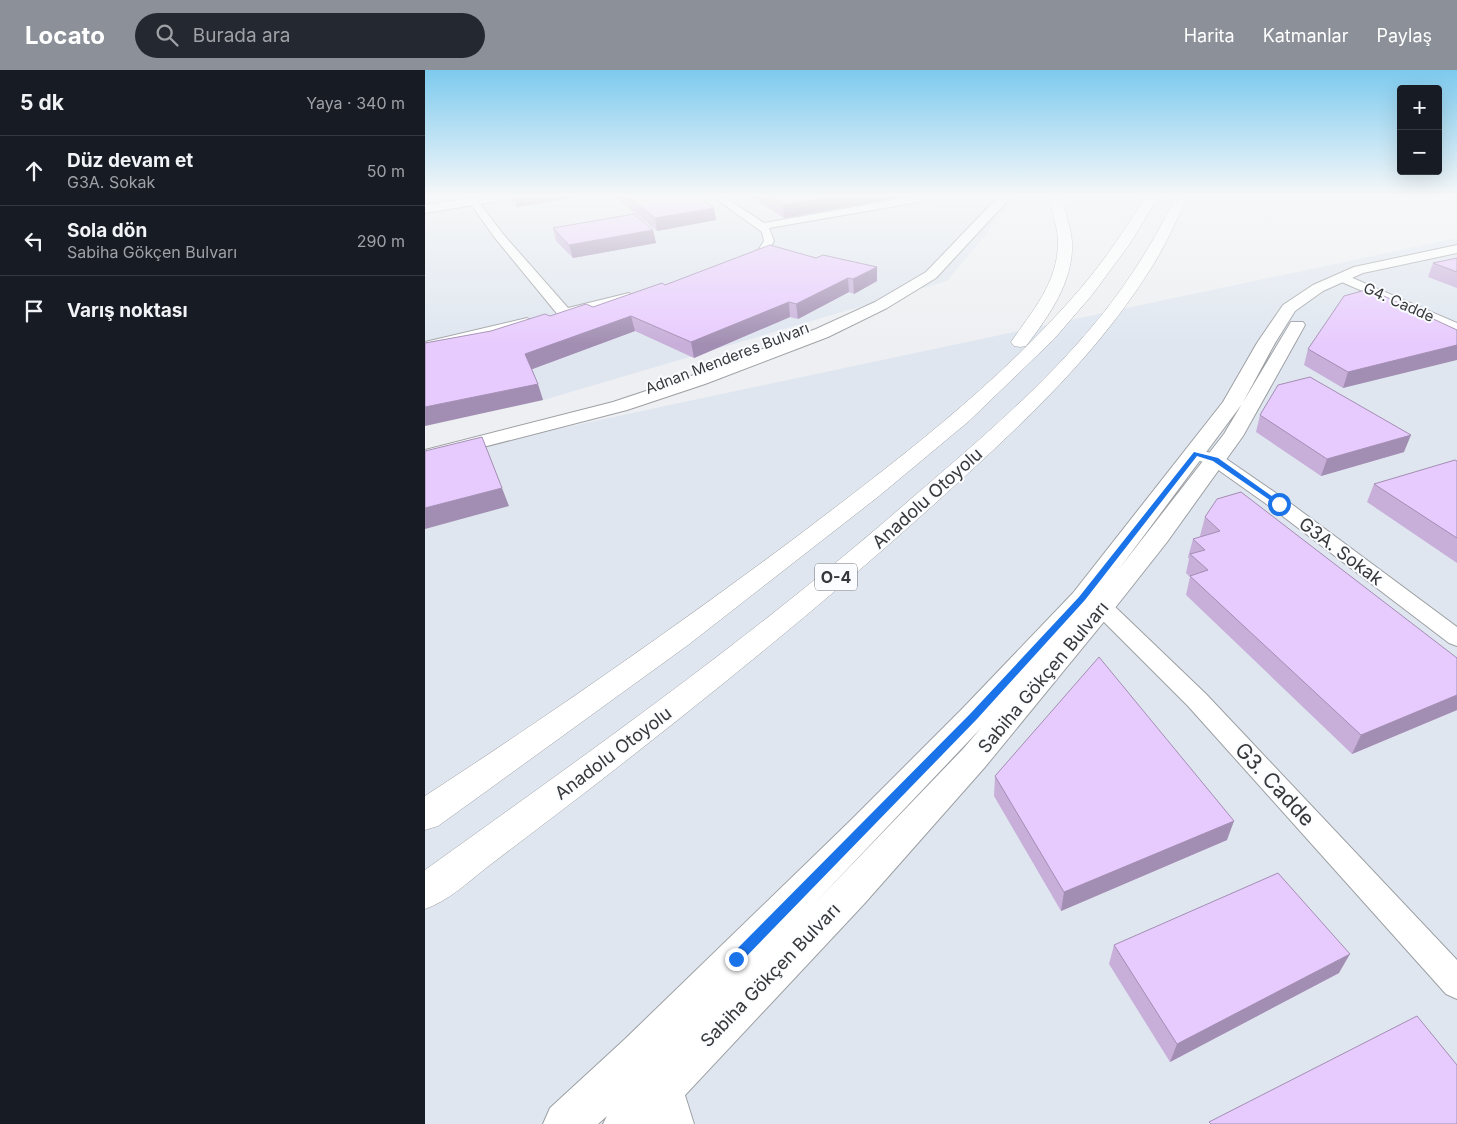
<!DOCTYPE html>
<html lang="tr">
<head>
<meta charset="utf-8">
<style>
	:root { --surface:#171b24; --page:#242831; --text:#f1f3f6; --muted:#9ea1a6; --line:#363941; --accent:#8c9099 }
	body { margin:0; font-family:Inter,sans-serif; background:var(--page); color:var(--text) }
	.controls { position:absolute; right:15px; top:15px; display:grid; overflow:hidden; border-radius:5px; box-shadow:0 5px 20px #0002 }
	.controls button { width:45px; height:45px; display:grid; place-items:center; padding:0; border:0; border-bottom:1px solid var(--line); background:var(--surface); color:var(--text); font:25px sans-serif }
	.stop { position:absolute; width:15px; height:15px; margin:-11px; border:4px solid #1a73e8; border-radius:50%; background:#fff }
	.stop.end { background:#1a73e8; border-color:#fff; box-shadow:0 1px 5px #0008 }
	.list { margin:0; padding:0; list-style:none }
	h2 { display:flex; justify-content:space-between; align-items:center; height:65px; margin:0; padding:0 20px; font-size:21px }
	h2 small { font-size:16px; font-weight:400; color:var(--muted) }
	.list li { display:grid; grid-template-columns:32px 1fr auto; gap:15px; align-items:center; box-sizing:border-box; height:70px; padding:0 20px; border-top:1px solid var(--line) }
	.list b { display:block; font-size:19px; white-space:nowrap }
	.list p { margin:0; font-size:16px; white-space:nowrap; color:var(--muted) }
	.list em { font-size:16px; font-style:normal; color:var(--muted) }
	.icon { flex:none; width:28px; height:28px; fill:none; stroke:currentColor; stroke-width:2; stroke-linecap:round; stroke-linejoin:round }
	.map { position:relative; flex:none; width:1032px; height:1054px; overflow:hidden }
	header { display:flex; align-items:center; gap:30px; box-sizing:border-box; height:70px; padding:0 25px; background:var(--accent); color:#fff }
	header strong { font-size:24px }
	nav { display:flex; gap:28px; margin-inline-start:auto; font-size:18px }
	.search { width:350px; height:45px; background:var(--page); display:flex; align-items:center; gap:12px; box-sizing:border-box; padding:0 18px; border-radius:28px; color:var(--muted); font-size:19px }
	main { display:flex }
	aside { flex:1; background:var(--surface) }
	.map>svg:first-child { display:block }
	.built { fill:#dfe6f0 }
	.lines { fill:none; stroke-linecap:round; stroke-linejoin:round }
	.minor-casing { stroke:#9da0a3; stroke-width:2 }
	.tertiary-casing { stroke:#9da0a3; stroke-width:2 }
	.motorway-casing { stroke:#9da0a3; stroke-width:1 }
	.minor { fill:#fff; fill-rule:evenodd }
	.tertiary { fill:#fff; fill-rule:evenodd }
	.motorway { fill:#fff; fill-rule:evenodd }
	.wall { fill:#c8afda }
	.shaded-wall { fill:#a28eb2 }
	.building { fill:#e8cbfe; stroke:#a28eb2 }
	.route { fill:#1a73e8 }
	.labels { text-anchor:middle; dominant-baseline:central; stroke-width:4; stroke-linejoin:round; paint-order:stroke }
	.far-street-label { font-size:15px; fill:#373839; stroke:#fafcff }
	.shield { fill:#fafcff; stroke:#727374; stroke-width:1 }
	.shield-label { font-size:16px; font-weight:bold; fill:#373839 }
	.street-label { font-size:18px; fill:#373839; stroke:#fafcff }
	.near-street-label { font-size:21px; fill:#373839; stroke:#fafcff }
</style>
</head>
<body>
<header>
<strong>Locato</strong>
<div class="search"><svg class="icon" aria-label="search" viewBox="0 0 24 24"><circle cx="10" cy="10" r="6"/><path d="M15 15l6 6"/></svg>Burada ara</div>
<nav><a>Harita</a><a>Katmanlar</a><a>Paylaş</a></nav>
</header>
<main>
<aside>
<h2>5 dk<small>Yaya · 340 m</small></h2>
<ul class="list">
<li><svg class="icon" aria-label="ahead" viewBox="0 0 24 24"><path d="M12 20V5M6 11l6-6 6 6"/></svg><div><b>Düz devam et</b><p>G3A. Sokak</p></div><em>50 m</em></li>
<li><svg class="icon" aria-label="left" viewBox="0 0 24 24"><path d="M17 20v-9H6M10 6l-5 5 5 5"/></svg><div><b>Sola dön</b><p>Sabiha Gökçen Bulvarı</p></div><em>290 m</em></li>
<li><svg class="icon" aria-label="arrive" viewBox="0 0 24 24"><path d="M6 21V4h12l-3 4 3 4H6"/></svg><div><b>Varış noktası</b></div></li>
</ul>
</aside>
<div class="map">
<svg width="1032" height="1054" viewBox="0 0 1032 1054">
	<rect width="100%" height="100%" fill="#edeff2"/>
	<path class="built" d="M0,126H593L522,211L115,331L0,354Z
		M1032,168V1054H0V387Z"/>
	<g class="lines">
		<g class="minor-casing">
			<path id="minor" d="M40,126H49L78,164L143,238L204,223L210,227L208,230L140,247L134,246L70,168Z
				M287,126H298L339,153L491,126H515L511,129L344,158L349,171L342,183L317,195L311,192L334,179L339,171L337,162Z
				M916,203L1032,253V262L912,210L910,207Z
				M102,248L109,252L107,255L0,280V272Z
				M771,379L797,386L861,430L1032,557V576L1024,573L847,438L785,394L765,388L762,384L765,380Z
				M662,524L685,532L781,624L1032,890V929L1021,924L763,636L669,542L654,536L651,531L654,526Z
				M239,995L252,1000L269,1054H233L221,1013L226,1000Z"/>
		</g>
		<g class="tertiary-casing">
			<path id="tertiary" d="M55,126H86L80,130L0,143V135Z
				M574,126H587L511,208L462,238L403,267L280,314L202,340L0,392V380L188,332L266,306L391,259L450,232L501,202Z
				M1032,175V183L938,203L898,221L870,241L850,273L817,334L694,499L799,364L866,252H878L880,255L818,366L742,472L686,543L560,697L439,834L233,1054H178L182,1046L173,1054H118L125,1038L200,969L424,752L538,638L648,523L798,332L832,273L858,235L888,215L929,197ZM557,657L538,679L389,834Z"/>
		</g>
		<g class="motorway-casing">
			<path id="motorway" d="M625,126H637C639,142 646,156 647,172C649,211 624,246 601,276L595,277L589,276L586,272C607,241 633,213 633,172C633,157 626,142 625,126Z
				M721,126H734L704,175L667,225L629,269L544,351L454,426L263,575L63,720L13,756L0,760V726C126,644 249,558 370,468C470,392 573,315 655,219C680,190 701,158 721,126Z
				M751,126H763C750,154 738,181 721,206C664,295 583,367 505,438C396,536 282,628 166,718C131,745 96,771 61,798C42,813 23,831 0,839V800C166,681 333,563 487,428C565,361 651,289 708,202C724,178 738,153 751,126Z"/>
		</g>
		<use href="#minor" class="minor"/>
		<use href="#tertiary" class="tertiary"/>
		<use href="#motorway" class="motorway"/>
	</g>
	<path class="wall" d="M84,126H159L92,137L85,129Z
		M189,126H272L289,138L291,150L232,161Z
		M325,126H483L359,148Z
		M128,158L228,160L231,173L148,188L131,171Z
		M1032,188V218L1003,207L1008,193Z
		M452,197V211L429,224L424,222L373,249L365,247L269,288L210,261L107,299L118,330L66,261L125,246L168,237L240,215Z
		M1032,260L918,318L879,295L883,279Z
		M835,345L979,382L896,406L831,362Z
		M1032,391V493L942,432L949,414Z
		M780,447L1032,588V640L927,684L761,525L765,507L761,503L764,489L763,487L768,469L776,466H775Z
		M570,706L802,770L636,841L569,726Z
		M689,875L914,903L745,992L684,894Z"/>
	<path class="shaded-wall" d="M89,126H159L92,137Z
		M411,126H483L359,148L358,135Z
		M289,138L291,150L232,161L230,148Z
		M228,160L231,173L148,188L144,175Z
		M452,197V211L429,224L428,209Z
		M423,208L424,222L373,249L371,234Z
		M364,232L365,247L269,288L266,272Z
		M206,246L210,261L105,300L100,284Z
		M1032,275V290L918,318L923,302Z
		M113,314L118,330L0,356V337Z
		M986,365L979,382L896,406L902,389Z
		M77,418L84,436L0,459V438Z
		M1032,625V640L927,684L936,665Z
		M809,751L802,770L636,841L639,822Z
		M925,884L914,903L745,992L752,974Z"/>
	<path class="building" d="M202,126H272L289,138L230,148Z
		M343,126H411L358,135Z
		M209,144L228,160L144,175L128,158Z
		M345,175L391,188L398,185L452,197L428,209L423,208L371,234L364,232L266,272L206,246L100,284L113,314L0,337V273L66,261L120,244L125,246L161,234L168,237L237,213L240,215Z
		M1032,188V202L1008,193Z
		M944,219L1032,260V275L923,302L883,279L919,226Z
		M885,307L986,365L902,389L835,345L853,315Z
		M57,367L77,418L0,438V381Z
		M1030,390L1032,391V468L949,414Z
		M816,422L1032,588V625L936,665L765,506L783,500L765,484L780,480L768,469L795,461L780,447L792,429Z
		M674,587L809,751L639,822L570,706Z
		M853,803L925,884L752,974L689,875Z
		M992,946L1032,995V1054H786L784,1052Z"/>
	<linearGradient id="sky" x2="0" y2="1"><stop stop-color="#7dcaee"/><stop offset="0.46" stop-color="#f7f8f9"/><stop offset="1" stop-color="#f7f8f9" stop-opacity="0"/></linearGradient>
	<rect width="1032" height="274" fill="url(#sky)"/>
	<path class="route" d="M769,382L793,388L858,434L852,435L788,391L772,386L660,530L552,649L315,893L311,895L306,893L305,889L306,885L545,644L654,527Z"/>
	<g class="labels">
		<g class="far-street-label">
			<text transform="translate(974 232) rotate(24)">G4. Cadde</text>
			<text transform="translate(302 288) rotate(-21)">Adnan Menderes Bulvarı</text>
		</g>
		<rect class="shield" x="390" y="493.5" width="42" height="27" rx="4"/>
		<g class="shield-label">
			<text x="411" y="507">O-4</text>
		</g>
		<g class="street-label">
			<text transform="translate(502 428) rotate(-42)">Anadolu Otoyolu</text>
			<text transform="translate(916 481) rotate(37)">G3A. Sokak</text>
			<text transform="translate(618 607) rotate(-50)">Sabiha Gökçen Bulvarı</text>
			<text transform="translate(188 683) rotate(-37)">Anadolu Otoyolu</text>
			<text transform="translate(345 905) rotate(-46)">Sabiha Gökçen Bulvarı</text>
		</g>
		<g class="near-street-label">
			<text transform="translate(850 714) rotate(47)">G3. Cadde</text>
		</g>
	</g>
</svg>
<div class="controls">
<button>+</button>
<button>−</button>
</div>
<div class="stop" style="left:854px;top:434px"></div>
<div class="stop end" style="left:311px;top:889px"></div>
</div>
</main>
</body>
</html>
